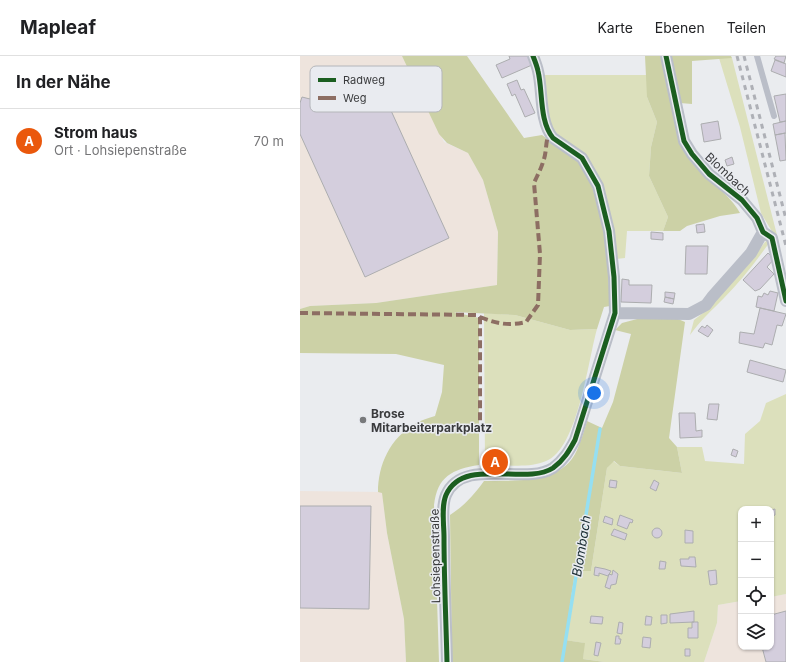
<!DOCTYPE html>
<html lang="de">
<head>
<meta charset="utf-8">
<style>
	:root { --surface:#fff; --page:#f6f6f6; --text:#202124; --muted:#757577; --line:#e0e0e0; --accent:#ea580c }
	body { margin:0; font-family:Inter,sans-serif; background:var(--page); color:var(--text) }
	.controls { position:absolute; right:12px; bottom:12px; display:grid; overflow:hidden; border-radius:8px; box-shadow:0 1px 3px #0004 }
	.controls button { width:36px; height:36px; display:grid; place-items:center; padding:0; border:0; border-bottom:1px solid var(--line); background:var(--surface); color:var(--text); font:20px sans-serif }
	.you { position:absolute; left:294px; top:337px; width:14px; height:14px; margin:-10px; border:3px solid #fff; border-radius:50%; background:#1a73e8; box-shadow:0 0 0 6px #1a73e833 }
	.badge { display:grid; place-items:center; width:26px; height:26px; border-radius:50%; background:var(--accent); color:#fff; font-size:13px; font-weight:700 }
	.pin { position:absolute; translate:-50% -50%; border:2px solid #fff; box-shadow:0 1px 4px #0006 }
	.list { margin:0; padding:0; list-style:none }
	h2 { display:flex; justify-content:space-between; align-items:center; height:52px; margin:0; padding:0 16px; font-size:17px }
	h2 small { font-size:13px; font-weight:400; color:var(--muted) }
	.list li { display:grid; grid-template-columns:26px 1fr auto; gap:12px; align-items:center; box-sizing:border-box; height:64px; padding:0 16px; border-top:1px solid var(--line) }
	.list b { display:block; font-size:15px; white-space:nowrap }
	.list p { margin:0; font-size:13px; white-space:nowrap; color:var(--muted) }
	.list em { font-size:13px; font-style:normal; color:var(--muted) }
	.icon { flex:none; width:22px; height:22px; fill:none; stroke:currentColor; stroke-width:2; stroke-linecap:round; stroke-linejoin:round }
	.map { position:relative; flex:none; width:486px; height:606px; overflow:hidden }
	header { display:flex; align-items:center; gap:24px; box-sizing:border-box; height:56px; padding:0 20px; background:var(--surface); border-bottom:1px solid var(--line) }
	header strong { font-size:19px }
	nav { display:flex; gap:22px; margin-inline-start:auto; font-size:14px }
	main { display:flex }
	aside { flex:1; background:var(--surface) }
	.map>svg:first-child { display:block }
	.industrial { fill:#eee4dd }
	.green { fill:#dce0bc }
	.forest { fill:#ccd1a6 }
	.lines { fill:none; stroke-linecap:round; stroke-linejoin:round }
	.stream { stroke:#95dff2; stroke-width:3.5 }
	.building { fill:#d4cedd; stroke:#acadaf }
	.service { stroke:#babec8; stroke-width:6 }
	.minor { stroke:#babec8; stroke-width:12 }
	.rail { stroke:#aeb0b6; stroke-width:3; stroke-dasharray:5 5; stroke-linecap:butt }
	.quiet { stroke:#8d6e63; stroke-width:4; stroke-dasharray:8 4; stroke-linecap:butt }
	.cycleway-casing { stroke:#e9ebf0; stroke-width:8 }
	.cycleway { stroke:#1b5e20; stroke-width:5 }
	.poi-dot { fill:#78797b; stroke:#e9ebf0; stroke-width:1.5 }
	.labels { text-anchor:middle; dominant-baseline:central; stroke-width:3; stroke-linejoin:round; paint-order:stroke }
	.street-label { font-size:12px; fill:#3a3b3d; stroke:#e9ebf0 }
	.poi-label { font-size:12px; font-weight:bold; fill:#3a3b3d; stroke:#e9ebf0; text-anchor:start }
	.water-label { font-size:13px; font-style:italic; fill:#192c32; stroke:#e9ebf0 }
	.key { fill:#e9ebf0; stroke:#b4b6ba; stroke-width:1 }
	.key-label { font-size:11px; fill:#3a3b3d }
</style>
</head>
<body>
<header>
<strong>Mapleaf</strong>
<nav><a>Karte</a><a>Ebenen</a><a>Teilen</a></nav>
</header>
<main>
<aside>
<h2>In der Nähe<small></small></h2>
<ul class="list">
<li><span class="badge">A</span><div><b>Strom haus</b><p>Ort · Lohsiepenstraße</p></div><em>70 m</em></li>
</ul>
</aside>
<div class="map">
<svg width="486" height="606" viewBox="0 0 486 606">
	<rect width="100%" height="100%" fill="#eaecef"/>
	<path class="industrial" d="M0,0H102L144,86L168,97L183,124L198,176L197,229L76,247L10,250L0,253Z
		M0,435L82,436L87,477L104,563L106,606H0Z
		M486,538V606H404L417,567L418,549L441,545V591H471V541Z"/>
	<path class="green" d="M419,2H432L479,187L461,157L440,71Z
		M241,19H347V41L357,66L351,91L349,120L368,161L363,175H327L325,202L316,203L251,76Z
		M468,184L470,186C456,205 441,225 424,242C412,254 400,265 390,279L394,264L403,257L447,210L465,186Z
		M184,257L215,259L270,274L297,273C288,304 278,393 246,405C228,413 205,408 185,409Z
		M486,338V538L471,541V453H441V545L418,549L417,567L404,606H305L283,603L284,587L265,584L275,515H291L307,412L313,405L320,410L382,417L377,391H402L405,405L444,408L445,378L460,365L466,347Z"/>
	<path class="forest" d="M102,0H167L224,82L242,79L278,105L288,118L306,176L310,250L304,251L297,273L270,274L215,259L154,256L179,262V409C152,413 137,421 134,449L139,606H106L104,563L87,477L82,437L78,436C78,409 90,382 115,368C121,364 129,362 135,360L142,336L144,309L96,298L0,297V253L10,250L76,247L197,229L198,176L183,124L168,97L147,87L139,78Z
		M345,0H431L432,2L392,5V48L380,47C380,59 379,73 381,84C385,114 427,131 440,157L420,160L387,170L380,175H363L368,161L349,120L351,91L357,66L347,41Z
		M341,262L378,263L385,266L369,382L377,391L382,417L320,410L314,405L307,412L291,515H275L265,584L285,587L283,603L305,606H152L150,459C164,450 174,439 184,425C215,424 262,429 277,394C281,385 284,375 287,365L302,372L313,346L331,278L315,274L322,267Z"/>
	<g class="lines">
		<path class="stream" d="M262,606L300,373"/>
	</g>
	<path class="building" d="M209,0H228L232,9L202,22L196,9L210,3Z
		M476,0H486L484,7L474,3Z
		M475,4L486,8V21L471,15Z
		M73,15L149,182L65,221L0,78V47L2,41L10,43L12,36L20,39L23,31L30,34L33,27L40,29L43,23L51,25L53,18L60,20Z
		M217,24L221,34L224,33L235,57L225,61L215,38L212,40L207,28Z
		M486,38V65L480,66L474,40Z
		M418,65L421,83L404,86L401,68Z
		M486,65V77L475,79L473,68Z
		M485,77L486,104L480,105L475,79Z
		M432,101L434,108L427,110L425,104Z
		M404,168L405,176L397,177L396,169Z
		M351,176L363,177V184L351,183Z
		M386,190H408L407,218H385Z
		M468,197L474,203L467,211L474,218L460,233L455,235L443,224Z
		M322,223L329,224V229H352L351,247L321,246Z
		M470,235L478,237L474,255L456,251L458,240L462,241L464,237L468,239Z
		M365,236L375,237L374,243L365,241Z
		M365,241L374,243L373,248L364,246Z
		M460,252L486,258L482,270L477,269L472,289L465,287L463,292L439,287L440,276L454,278Z
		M407,269L413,274L408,281L398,275L402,270L405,272Z
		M450,304L486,314L483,326L447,316Z
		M409,348H419L417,364L407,363Z
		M379,357H395L396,375L402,374V381L380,382Z
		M433,393L438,395L436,401L431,399Z
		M190,403H201V409H190Z
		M310,424L317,425L316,432L309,431Z
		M354,424L359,427L356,435L350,432Z
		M0,450H71L69,553L0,552Z
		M475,453V459L471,461V454Z
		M320,459L333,464L332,467L330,466L327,473L317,469Z
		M305,460L313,463L312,469L303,466Z
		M352 477a5 5 0 1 1 10 0a5 5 0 1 1-10 0Z
		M314,473L327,478L325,484L311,479Z
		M385,474L393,475V487H385Z
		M389,501H395L396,511L381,510L380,503H389Z
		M360,505L366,506L365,513H359Z
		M295,511L305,513L311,515L308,520L299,517V520L294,519Z
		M313,514L318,518L316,528L311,529L310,533L305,531L309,518L312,519Z
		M416,514L417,528L410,529L408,515Z
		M394,555V566L370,567V558Z
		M486,555V606H466L462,591H471V559Z
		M361,559H367V567L361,568Z
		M291,560L303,561L302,568L290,567Z
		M346,560L352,561L351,569H345Z
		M319,566L323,567L322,578L317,577Z
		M392,566H398V582H388V572H392Z
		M316,580H319V583H321L320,588H315Z
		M343,581L351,582L350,592L342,591Z
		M296,586L301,587L298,600L294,599Z
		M385,593H390V600H385Z"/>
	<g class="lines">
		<path class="service" d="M457,0L474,60"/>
		<path class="minor" d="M366,0L384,85L392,98L409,118L442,144L457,162L463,176L472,182L486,245
			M315,257L389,258L406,249L412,241L451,197L463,176
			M147,606C146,564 144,523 144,481C144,468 141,451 146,439C163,400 225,430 253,412C264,404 269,395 275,384L315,257L314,221L309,175L298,130L282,102L253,82C239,65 243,35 238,15C237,10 235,5 233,0"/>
		<path class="rail" d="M437,0L486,190
			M444,0L486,163"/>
		<path class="quiet" d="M0,257L178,259L180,261V380
			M180,261C197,268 209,270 226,266L238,249L240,198L234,127C237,120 241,113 243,106C247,96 245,87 249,77"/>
		<g class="cycleway-casing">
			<path id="cycleway" d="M366,0L384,85L392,98L409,118L442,144L457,162L463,176L472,182L486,245
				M147,606C146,564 144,523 144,481C144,468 141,451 146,439C163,400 225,430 253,412C264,404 269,395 275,384L315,257L314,221L309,175L298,130L282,102L253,82C239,65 243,35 238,15C237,10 235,5 233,0"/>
		</g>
		<use href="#cycleway" class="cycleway"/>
	</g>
	<circle class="poi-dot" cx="63" cy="364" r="4"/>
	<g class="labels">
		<g class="street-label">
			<text transform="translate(428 118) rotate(43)">Blombach</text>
			<text transform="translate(135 500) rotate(-91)">Lohsiepenstraße</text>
		</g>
		<g class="poi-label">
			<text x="71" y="357">Brose<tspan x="71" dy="14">Mitarbeiterparkplatz</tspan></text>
		</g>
		<g class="water-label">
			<text transform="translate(281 490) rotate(-81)">Blombach</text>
		</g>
	</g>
	<rect x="10" y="10" width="132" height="46" rx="6" class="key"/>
	<rect x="18" y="22" width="18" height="4" fill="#1b5e20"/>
	<rect x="18" y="40" width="18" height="4" fill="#8d6e63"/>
	<g class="key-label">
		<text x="43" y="28">Radweg</text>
		<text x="43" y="46">Weg</text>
	</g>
</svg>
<div class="controls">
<button>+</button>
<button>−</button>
<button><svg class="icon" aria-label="locate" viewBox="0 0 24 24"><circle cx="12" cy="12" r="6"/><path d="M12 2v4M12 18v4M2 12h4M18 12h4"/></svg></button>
<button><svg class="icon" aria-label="layers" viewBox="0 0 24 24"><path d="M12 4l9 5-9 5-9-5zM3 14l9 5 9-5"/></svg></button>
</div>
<div class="you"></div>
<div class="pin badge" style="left:195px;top:406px">A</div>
</div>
</main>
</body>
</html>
